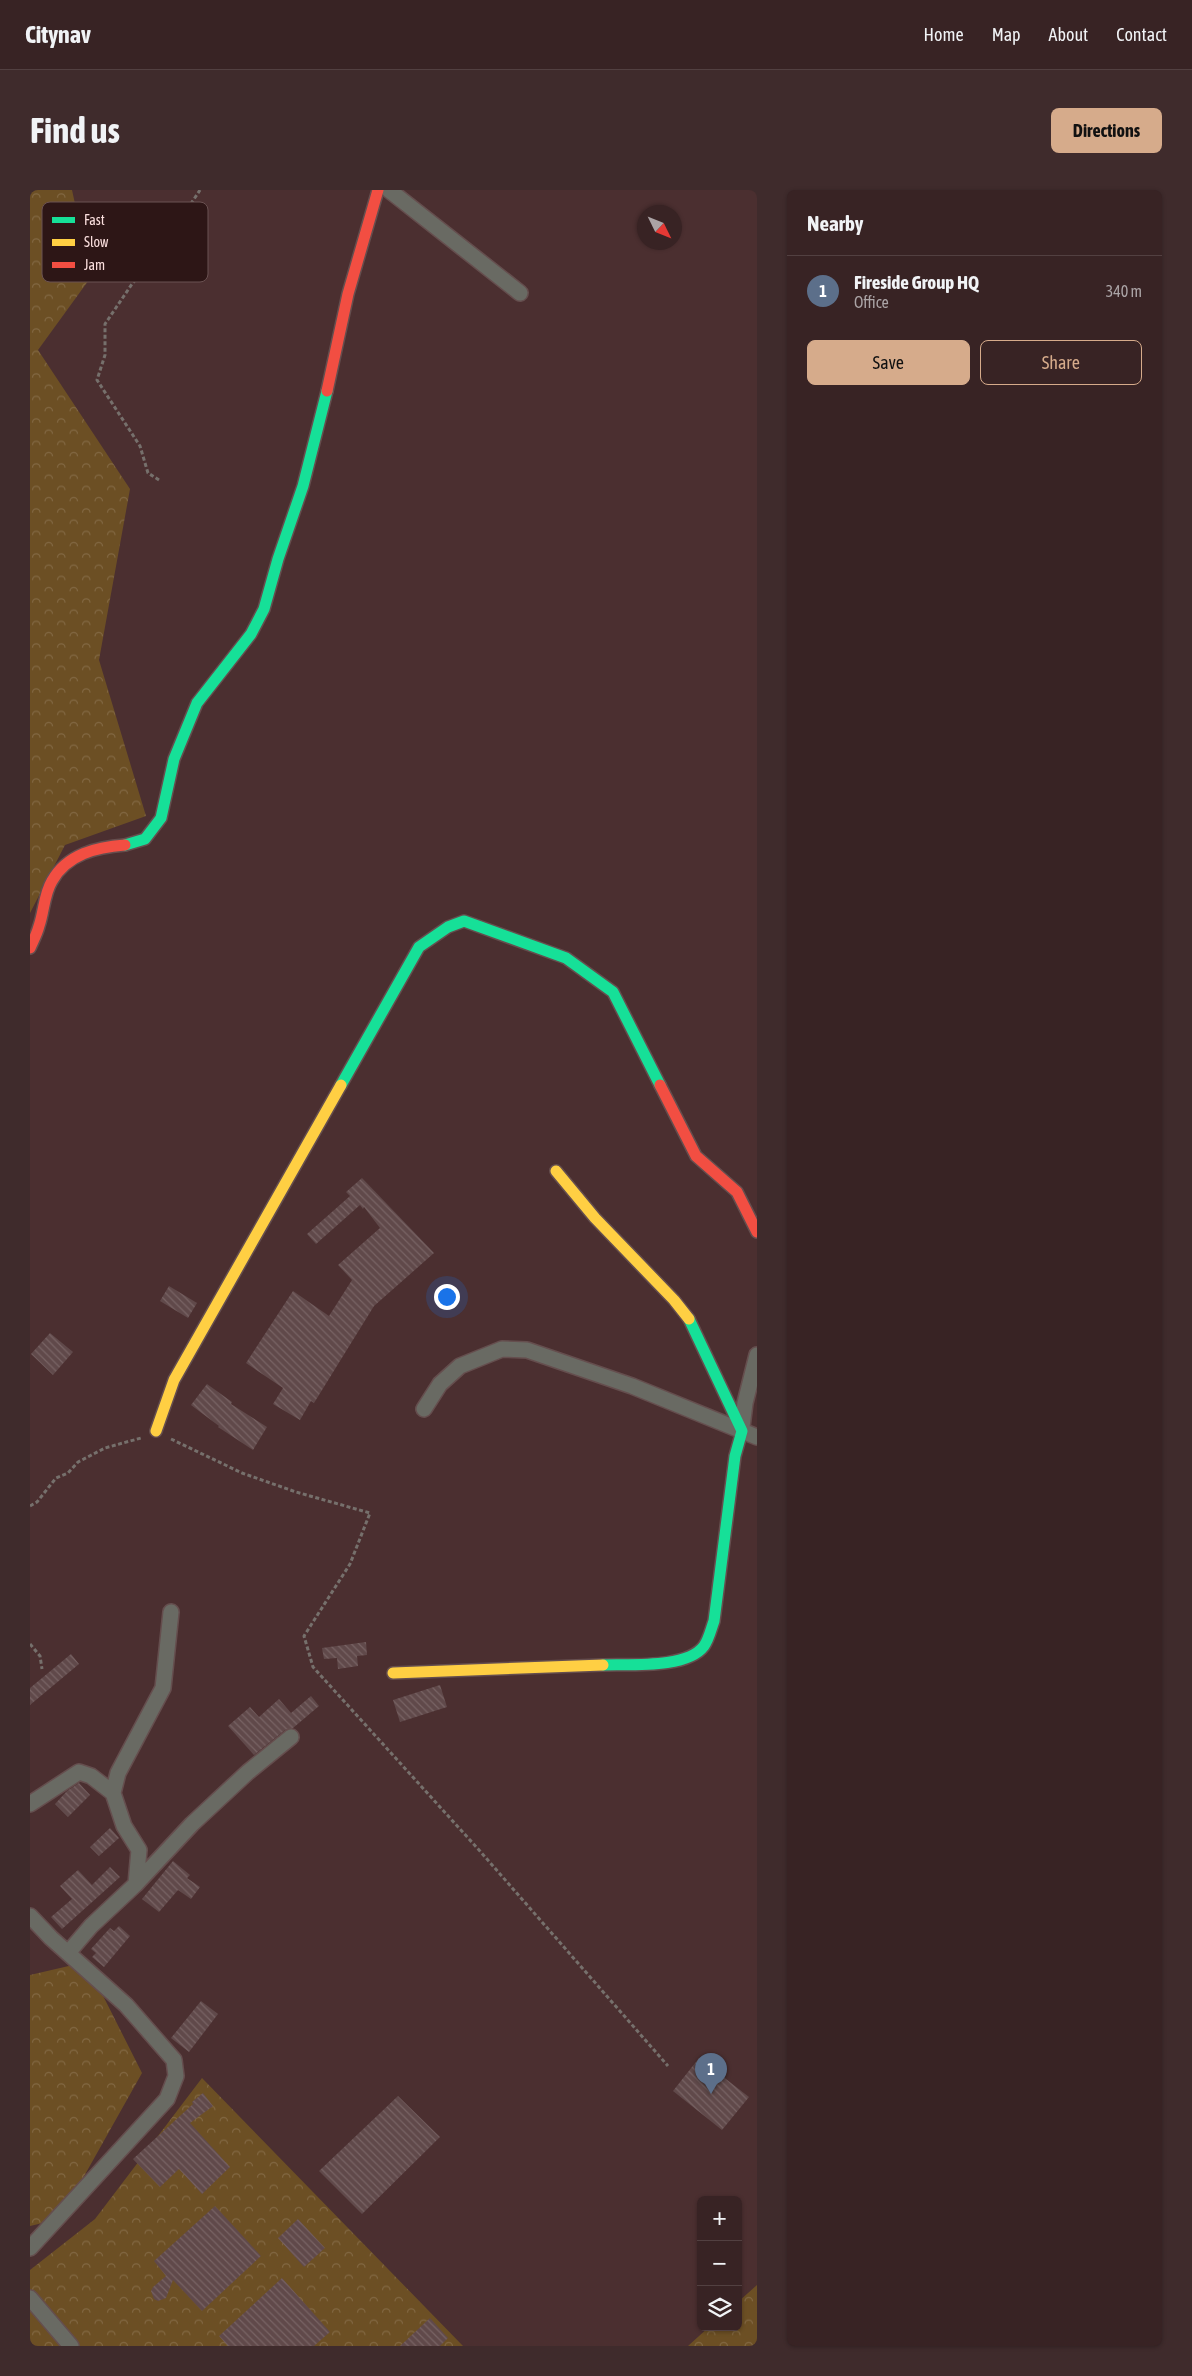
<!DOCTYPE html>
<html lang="en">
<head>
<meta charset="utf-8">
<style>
	:root { --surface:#382324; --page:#3f2b2c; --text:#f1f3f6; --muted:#aba4a6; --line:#524041; --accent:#d6ab8b }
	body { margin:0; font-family:"Asap Condensed",sans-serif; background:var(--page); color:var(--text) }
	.controls { position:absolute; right:15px; bottom:15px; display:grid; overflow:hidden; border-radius:8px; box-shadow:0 1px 4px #0004 }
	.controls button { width:45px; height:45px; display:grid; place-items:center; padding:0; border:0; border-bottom:1px solid var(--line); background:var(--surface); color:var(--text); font:25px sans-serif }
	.compass { position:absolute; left:607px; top:15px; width:45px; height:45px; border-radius:50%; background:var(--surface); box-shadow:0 1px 4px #0004; rotate:133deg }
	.you { position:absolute; left:416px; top:1106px; width:18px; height:18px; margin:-12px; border:4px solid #fff; border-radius:50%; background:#1a73e8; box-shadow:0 0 0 8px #1a73e833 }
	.badge { display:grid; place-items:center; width:32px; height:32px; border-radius:50%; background:var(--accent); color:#fff; font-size:16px; font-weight:700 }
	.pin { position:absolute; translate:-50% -41px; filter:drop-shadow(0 1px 2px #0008) }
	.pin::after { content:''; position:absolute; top:26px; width:18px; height:15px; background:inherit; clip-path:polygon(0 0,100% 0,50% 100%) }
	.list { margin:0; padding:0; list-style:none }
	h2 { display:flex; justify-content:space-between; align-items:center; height:65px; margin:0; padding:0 20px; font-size:21px }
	h2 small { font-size:16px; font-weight:400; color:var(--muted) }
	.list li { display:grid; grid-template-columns:32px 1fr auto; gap:15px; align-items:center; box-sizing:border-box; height:70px; padding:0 20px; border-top:1px solid var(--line) }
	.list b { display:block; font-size:19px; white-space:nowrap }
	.list p { margin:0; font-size:16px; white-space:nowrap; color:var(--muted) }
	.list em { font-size:16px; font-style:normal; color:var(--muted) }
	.actions { display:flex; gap:10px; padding:15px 20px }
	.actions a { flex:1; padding:11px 0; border:1px solid var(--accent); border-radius:8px; text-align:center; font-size:18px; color:var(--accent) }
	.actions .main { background:var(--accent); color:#111 }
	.icon { flex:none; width:28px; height:28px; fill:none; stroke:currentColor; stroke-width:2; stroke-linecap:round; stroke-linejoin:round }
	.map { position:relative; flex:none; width:727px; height:2156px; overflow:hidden; border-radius:8px }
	header { display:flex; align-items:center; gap:30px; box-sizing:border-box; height:70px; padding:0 25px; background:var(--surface); border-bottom:1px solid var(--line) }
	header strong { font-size:24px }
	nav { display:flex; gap:28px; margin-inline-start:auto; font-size:18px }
	.intro { display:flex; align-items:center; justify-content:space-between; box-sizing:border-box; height:120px; padding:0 30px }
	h1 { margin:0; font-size:35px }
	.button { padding:12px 22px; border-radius:8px; background:var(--accent); color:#111; font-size:18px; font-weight:700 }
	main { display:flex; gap:30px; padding:0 30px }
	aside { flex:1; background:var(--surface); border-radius:8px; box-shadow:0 1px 4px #0004 }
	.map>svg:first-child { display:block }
	.forest { fill:url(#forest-crowns) }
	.building { fill:url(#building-back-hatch) }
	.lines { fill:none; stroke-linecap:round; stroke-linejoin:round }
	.street-casing { stroke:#654e4e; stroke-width:18 }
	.fast-casing { stroke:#654e4e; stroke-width:14 }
	.slow-casing { stroke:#654e4e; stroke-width:14 }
	.jam-casing { stroke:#654e4e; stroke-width:14 }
	.path { stroke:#76706c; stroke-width:3; stroke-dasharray:4 2.5; stroke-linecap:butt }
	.street { stroke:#696a63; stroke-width:15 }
	.fast { stroke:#16e098; stroke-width:11 }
	.slow { stroke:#ffcf43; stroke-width:11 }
	.jam { stroke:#f24e42; stroke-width:11 }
	.key { fill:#2d1616; stroke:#6b5252; stroke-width:1 }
	.key-label { font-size:14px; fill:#fbdfde }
</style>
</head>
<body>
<header>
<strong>Citynav</strong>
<nav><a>Home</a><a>Map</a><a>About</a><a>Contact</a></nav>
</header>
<div class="intro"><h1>Find us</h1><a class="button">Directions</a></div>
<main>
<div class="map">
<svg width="727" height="2156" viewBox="0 0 727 2156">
	<defs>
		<pattern id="forest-crowns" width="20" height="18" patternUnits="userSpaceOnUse" patternTransform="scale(1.25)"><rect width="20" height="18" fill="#6c4f24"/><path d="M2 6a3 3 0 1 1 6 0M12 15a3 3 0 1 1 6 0" fill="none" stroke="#826843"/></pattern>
		<pattern id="building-back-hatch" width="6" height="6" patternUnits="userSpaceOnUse" patternTransform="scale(1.25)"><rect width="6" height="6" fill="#60494a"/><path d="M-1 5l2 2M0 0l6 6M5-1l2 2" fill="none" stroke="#786364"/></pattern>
	</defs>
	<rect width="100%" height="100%" fill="#4b2f30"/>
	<path class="forest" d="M0,0H42L61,87L8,160L100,299L69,470L116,626L35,655L0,723Z
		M56,1772L112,1883L30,2029L0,2036V1785Z
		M172,1888L433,2156H0V2080L65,2029Z
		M727,2095V2156H658L679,2137H708V2112Z"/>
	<path class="building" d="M332,988L404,1063L344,1116L284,1213L281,1211L270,1230L243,1214L253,1198L216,1173L263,1101L299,1126L322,1090L308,1075L350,1038L334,1017L333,1019L330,1015L286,1054L277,1044L320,1006L316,1002Z
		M139,1096L167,1113L158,1128L130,1111Z
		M20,1143L43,1162L23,1185L1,1164Z
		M177,1194L202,1212L201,1214L237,1237L223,1260L188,1237L189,1236L161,1215Z
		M336,1452L337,1465L327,1466L328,1476L308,1479L307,1468L294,1469L292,1458Z
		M41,1464L49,1474L0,1515V1498Z
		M410,1495L417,1517L370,1532L363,1510Z
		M281,1506L289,1516L263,1538L255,1540L224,1565L198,1536L220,1517L229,1527L249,1509L261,1523Z
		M49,1593L60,1605L38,1627L25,1614L37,1601Z
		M80,1638L89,1648L69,1666L60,1657Z
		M143,1671L160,1685L157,1688L170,1697L161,1709L148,1700L129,1722L112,1709Z
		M80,1677L90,1687L32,1739L21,1727L42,1709L30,1696L48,1680L62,1695Z
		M89,1736L100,1746L74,1777L62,1767L66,1763L61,1759L80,1738L84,1741Z
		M171,1811L188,1824L159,1862L141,1848Z
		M669,1868L719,1907L692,1940L643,1901Z
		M173,1903L183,1916L160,1933L200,1977L172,2004L149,1979L130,1997L103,1969L163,1914L162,1912Z
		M368,1906L410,1947L332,2024L289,1981Z
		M185,2016L231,2066L172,2121L143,2090L136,2108L128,2111L124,2109L121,2101L123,2097L136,2086L124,2071Z
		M268,2029L295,2058L274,2077L248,2048Z
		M252,2088L300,2142L284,2156H198L189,2146Z
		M400,2128L418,2148L410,2156H370Z"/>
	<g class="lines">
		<g class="street-casing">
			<path id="street" d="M359,0L490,103
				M394,1219L410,1194L430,1176L472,1159L497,1160L602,1196L727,1247
				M712,1237L715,1213L727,1165
				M0,1614L49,1582L61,1586L83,1603
				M106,1694L109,1660L94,1636L83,1603L88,1583L133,1498L141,1422
				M0,1726L21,1748L96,1815L144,1870L146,1886L137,1909L0,2058
				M38,1763L61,1736L106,1694L162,1634L218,1582L261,1547
				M0,2108L41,2156"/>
		</g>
		<g class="fast-casing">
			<path id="fast" d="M95,655L115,649L131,628L144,569L167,513L221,444L234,419L248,369L273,296L297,201
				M311,895L389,757L418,737L434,731L536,768L583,802L630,895
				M573,1475C599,1474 657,1479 674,1456C679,1449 681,1439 684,1431L705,1266L712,1241L659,1129"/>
		</g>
		<g class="slow-casing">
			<path id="slow" d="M526,981L565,1028L644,1110L659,1129
				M126,1241L144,1190L311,895
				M363,1483L573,1475"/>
		</g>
		<g class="jam-casing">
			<path id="jam" d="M297,201L318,104L348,0
				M0,758C3,751 7,744 9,736C14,722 14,704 22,691C37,664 67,657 95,655
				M630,895L666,966L707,1002L727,1042"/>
		</g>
		<path class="path" d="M129,290L118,283L110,256L67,190L75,165V134L102,94L131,59L170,0
			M141,1249L212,1283L266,1302L340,1323L320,1374L274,1446L283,1477L449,1660L638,1876
			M0,1316L7,1312L26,1288L38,1283L48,1272L75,1258L111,1248
			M0,1454L10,1466L12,1479"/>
		<use href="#street" class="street"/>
		<use href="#fast" class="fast"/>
		<use href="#slow" class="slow"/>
		<use href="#jam" class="jam"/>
	</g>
	<rect x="12" y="12" width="166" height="80" rx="8" class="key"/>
	<rect x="22" y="27" width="23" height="6" fill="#16e098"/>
	<rect x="22" y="49" width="23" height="7" fill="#ffcf43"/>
	<rect x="22" y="72" width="23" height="6" fill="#f24e42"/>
	<g class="key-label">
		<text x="54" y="35">Fast</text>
		<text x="54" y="57">Slow</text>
		<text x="54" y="80">Jam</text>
	</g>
</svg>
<div class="controls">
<button>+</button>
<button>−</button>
<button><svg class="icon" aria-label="layers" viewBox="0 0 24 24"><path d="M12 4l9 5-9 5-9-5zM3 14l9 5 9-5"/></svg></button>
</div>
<svg class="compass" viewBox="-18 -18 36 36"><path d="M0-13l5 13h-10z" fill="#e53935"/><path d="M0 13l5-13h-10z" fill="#aba4a6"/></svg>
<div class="you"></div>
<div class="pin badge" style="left:681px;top:1904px;background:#5c6f8a">1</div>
</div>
<aside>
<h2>Nearby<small></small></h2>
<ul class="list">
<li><span class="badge" style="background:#5c6f8a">1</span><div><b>Fireside Group HQ</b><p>Office</p></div><em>340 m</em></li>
</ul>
<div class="actions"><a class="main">Save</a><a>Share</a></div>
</aside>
</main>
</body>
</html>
